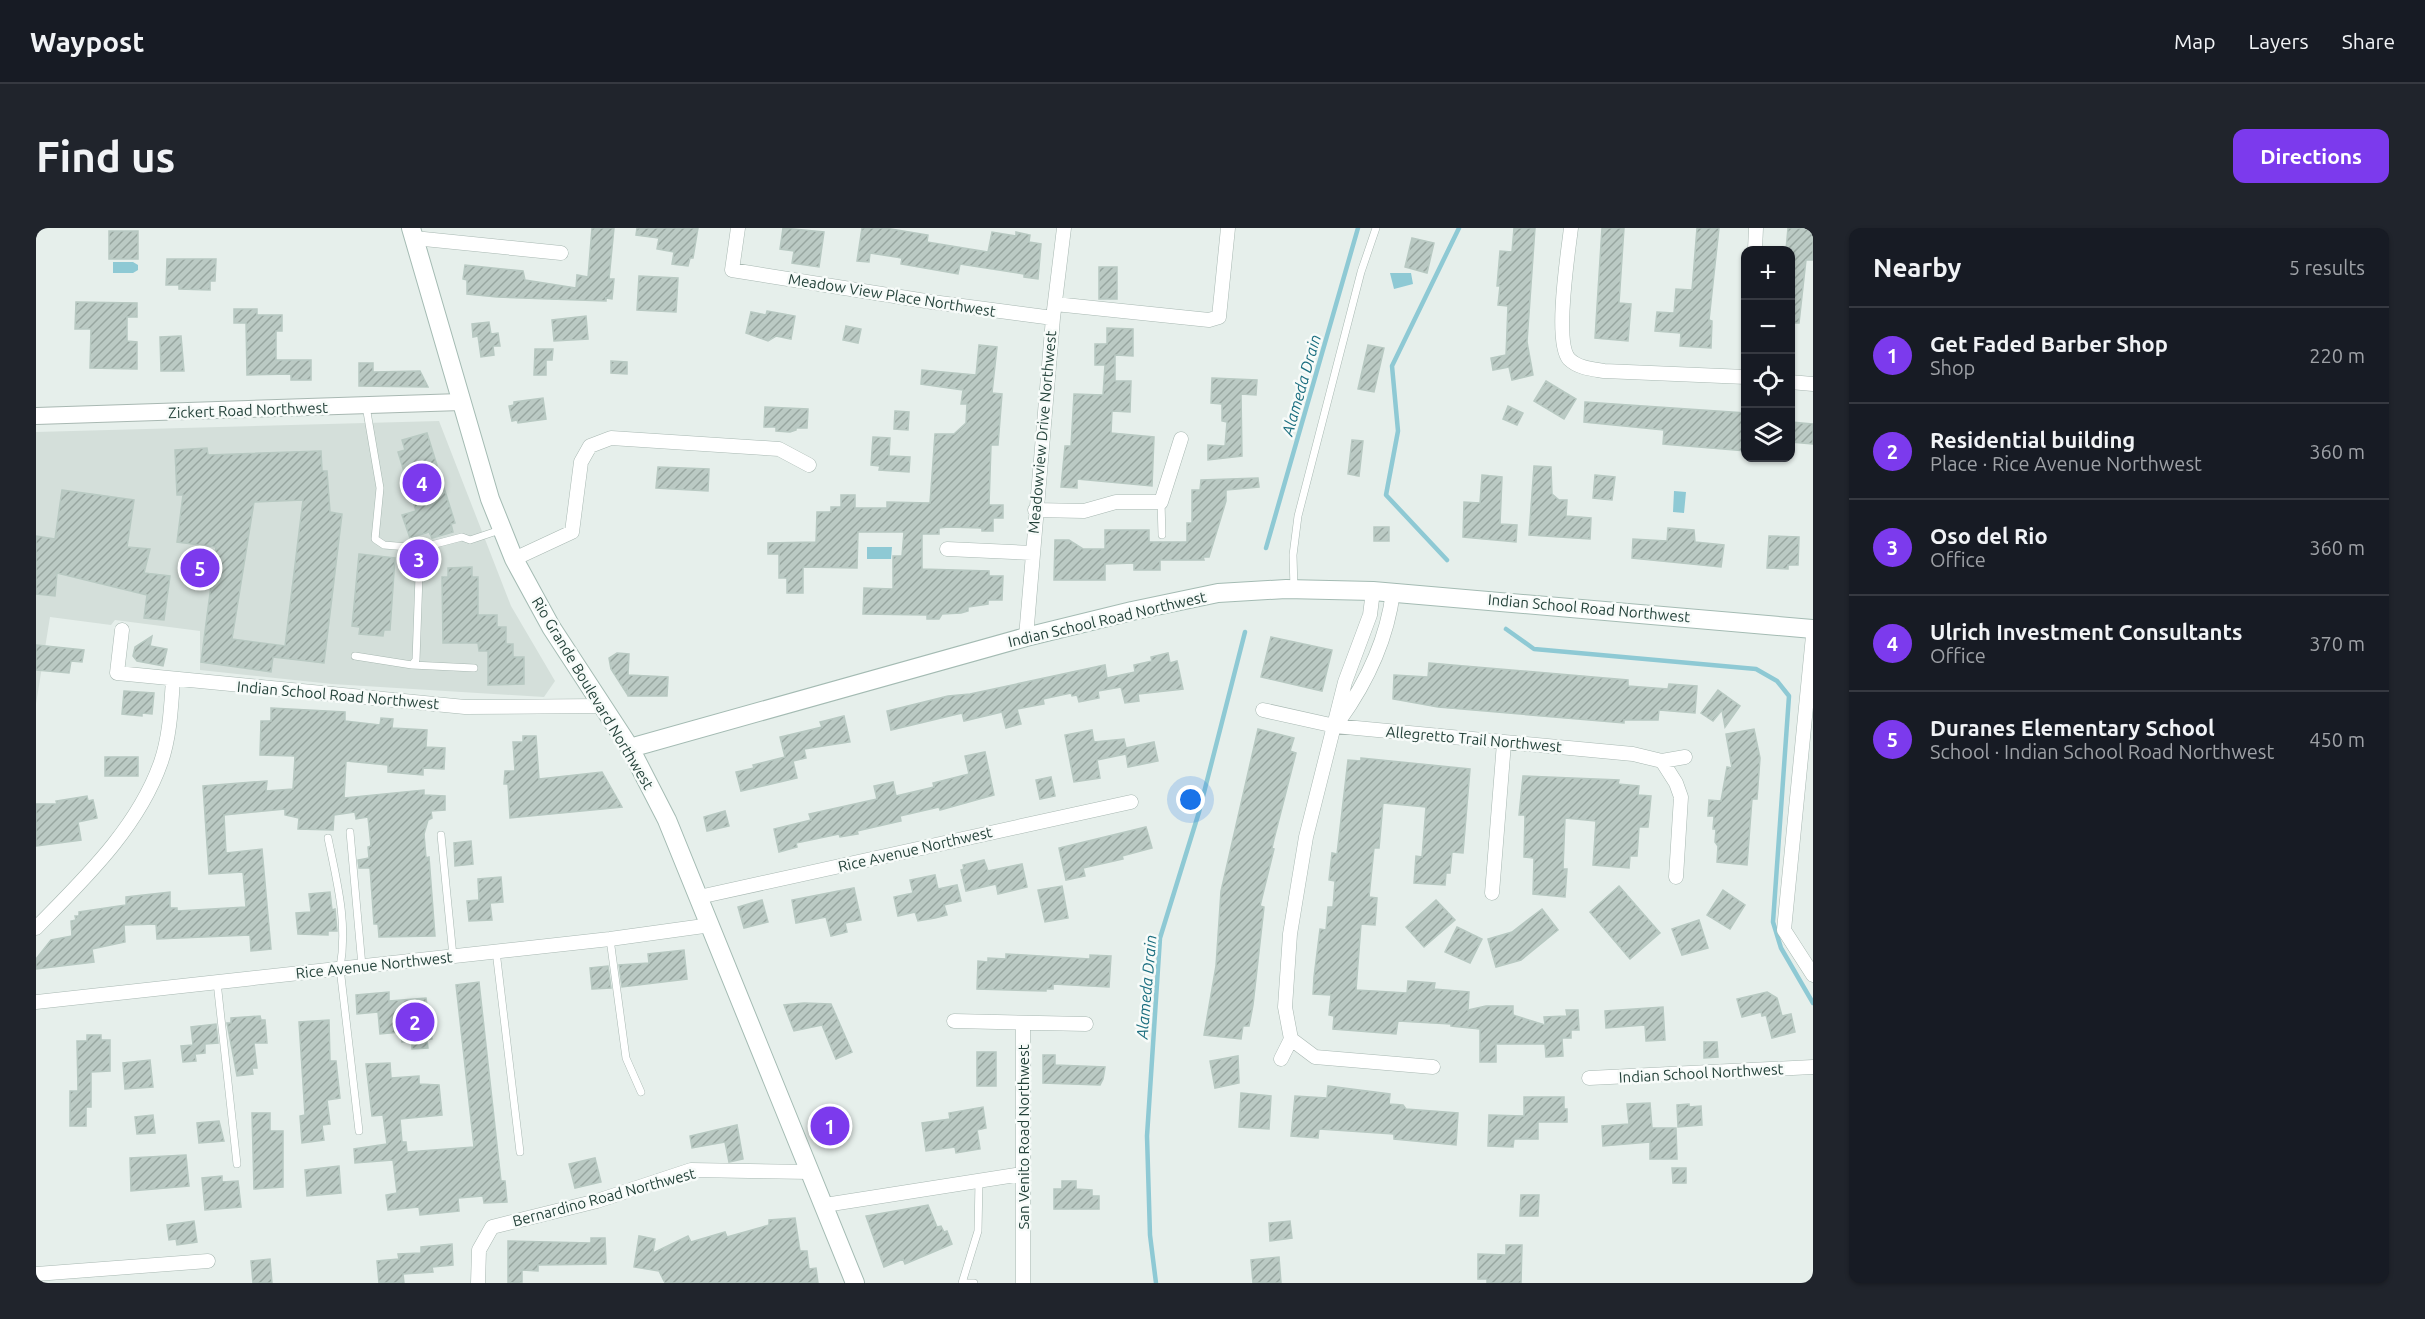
<!DOCTYPE html>
<html lang="en">
<head>
<meta charset="utf-8">
<style>
	:root { --surface:#171b24; --page:#20242c; --text:#f1f3f6; --muted:#9ea1a6; --line:#363941; --accent:#7c3aed }
	body { margin:0; font-family:Ubuntu,sans-serif; background:var(--page); color:var(--text) }
	.controls { position:absolute; right:18px; top:18px; display:grid; overflow:hidden; border-radius:12px; box-shadow:0 2px 4px #0004 }
	.controls button { width:54px; height:54px; display:grid; place-items:center; padding:0; border:0; border-bottom:2px solid var(--line); background:var(--surface); color:var(--text); font:30px sans-serif }
	.you { position:absolute; left:1155px; top:572px; width:21px; height:21px; margin:-15px; border:4px solid #fff; border-radius:50%; background:#1a73e8; box-shadow:0 0 0 9px #1a73e833 }
	.badge { display:grid; place-items:center; width:39px; height:39px; border-radius:50%; background:var(--accent); color:#fff; font-size:20px; font-weight:700 }
	.pin { position:absolute; translate:-50% -50%; border:3px solid #fff; box-shadow:0 2px 6px #0006 }
	.list { margin:0; padding:0; list-style:none }
	h2 { display:flex; justify-content:space-between; align-items:center; height:78px; margin:0; padding:0 24px; font-size:26px }
	h2 small { font-size:20px; font-weight:400; color:var(--muted) }
	.list li { display:grid; grid-template-columns:39px 1fr auto; gap:18px; align-items:center; box-sizing:border-box; height:96px; padding:0 24px; border-top:2px solid var(--line) }
	.list b { display:block; font-size:22px; white-space:nowrap }
	.list p { margin:0; font-size:20px; white-space:nowrap; color:var(--muted) }
	.list em { font-size:20px; font-style:normal; color:var(--muted) }
	.icon { flex:none; width:33px; height:33px; fill:none; stroke:currentColor; stroke-width:2; stroke-linecap:round; stroke-linejoin:round }
	.map { position:relative; flex:none; width:1777px; height:1055px; overflow:hidden; border-radius:12px }
	header { display:flex; align-items:center; gap:36px; box-sizing:border-box; height:84px; padding:0 30px; background:var(--surface); border-bottom:2px solid var(--line) }
	header strong { font-size:28px }
	nav { display:flex; gap:33px; margin-inline-start:auto; font-size:21px }
	.intro { display:flex; align-items:center; justify-content:space-between; box-sizing:border-box; height:144px; padding:0 36px }
	h1 { margin:0; font-size:42px }
	.button { padding:15px 27px; border-radius:12px; background:var(--accent); color:#fff; font-size:21px; font-weight:700 }
	main { display:flex; gap:36px; padding:0 36px }
	aside { flex:1; background:var(--surface); border-radius:12px; box-shadow:0 2px 4px #0004 }
	.map>svg:first-child { display:block }
	.built { fill:#d4dfda }
	.water { fill:#8ec9d4 }
	.lines { fill:none; stroke-linecap:round; stroke-linejoin:round }
	.stream { stroke:#8ec9d4; stroke-width:4.5 }
	.building { fill:url(#building-hatch); stroke:#b8c9c2; stroke-width:1.5; fill-rule:evenodd }
	.service-casing { stroke:#a8b8b2; stroke-width:8 }
	.minor-casing { stroke:#a8b8b2; stroke-width:15 }
	.tertiary-casing { stroke:#a8b8b2; stroke-width:18 }
	.secondary-casing { stroke:#a4bbb3; stroke-width:20 }
	.service { stroke:#fff; stroke-width:7 }
	.minor { stroke:#fff; stroke-width:14 }
	.tertiary { stroke:#fff; stroke-width:16 }
	.secondary { stroke:#fff; stroke-width:18 }
	.labels { text-anchor:middle; dominant-baseline:central; stroke-width:5; stroke-linejoin:round; paint-order:stroke }
	.street-label { font-size:15px; fill:#24423a; stroke:#f7fbf9 }
	.water-label { font-size:16px; font-style:italic; fill:#1c6f80; stroke:#f7fbf9 }
</style>
</head>
<body>
<header>
<strong>Waypost</strong>
<nav><a>Map</a><a>Layers</a><a>Share</a></nav>
</header>
<div class="intro"><h1>Find us</h1><a class="button">Directions</a></div>
<main>
<div class="map">
<svg width="1777" height="1055" viewBox="0 0 1777 1055">
	<defs>
		<pattern id="building-hatch" width="6" height="6" patternUnits="userSpaceOnUse" patternTransform="scale(1.5)"><rect width="6" height="6" fill="#bbcac4"/><path d="M-1 1l2-2M0 6l6-6M5 7l2-2" fill="none" stroke="#98a6a0"/></pattern>
	</defs>
	<rect width="100%" height="100%" fill="#e6efeb"/>
	<path class="built" d="M403,193L475,378L519,453L508,469L296,456L164,442V403L79,392L75,397L14,389L0,476V204Z"/>
	<path class="water" d="M77,34H97L102,37V42L97,45H77Z
		M1354,45H1375L1377,56L1358,61Z
		M1638,263L1650,264L1648,285L1637,284Z
		M831,319H856L855,331H831Z"/>
	<g class="lines">
		<path class="stream" d="M1230,320L1322,0
			M1411,332L1350,267L1362,203L1356,138L1423,0
			M1470,401L1498,421L1720,441L1741,453L1753,468L1737,694L1745,720L1777,775
			M1120,1055L1114,1007L1111,908L1124,710L1163,584L1209,404"/>
	</g>
	<path class="building" d="M556,0H578L573,51H578L576,71L570,70V73L461,69L431,66V52L427,51L429,37L487,43L489,52L540,60L541,47L552,49Z
		M601,0H662L657,30H654L652,38L636,36L638,24L621,21L623,10L600,7Z
		M747,0L788,4L783,39L756,35L758,23L744,21Z
		M826,0H849L892,7L891,14L952,24L956,4L980,8V4L994,7L993,14L1005,16L1002,51L988,49V46L924,36L922,46L865,36L866,30L834,25L833,34L821,33Z
		M1478,0H1499L1491,114L1497,147L1476,152L1473,139L1457,142L1455,130L1470,127L1472,78L1462,77L1464,58H1461L1464,23L1476,24Z
		M1566,0H1588L1583,75L1595,76L1592,113L1559,110Z
		M1661,0H1683L1673,92L1676,93L1675,120L1644,118L1645,105L1619,103L1621,84L1638,85L1640,61L1656,62Z
		M1752,0H1777V32H1770L1763,95H1755V22H1750Z
		M73,3H102V31H73Z
		M1376,10L1398,15L1391,45L1369,39Z
		M131,31H180L179,53H174V62L143,61V57H130Z
		M1063,39H1081V71H1063Z
		M603,48L642,50L640,84L601,82Z
		M40,74L101,75V89H91V113L101,114V141L54,140L55,101H39Z
		M198,81H221V87H246V103H240V132H275V152H255V146L211,147L210,95H198Z
		M731,83L759,88L755,111L740,108L732,113L710,105L715,84L730,87Z
		M550,88L552,111L518,113L516,92Z
		M453,94L455,106L462,105L464,118H457L458,127L445,129L442,108L437,109L436,96Z
		M810,98L825,101L822,115L807,112Z
		M1071,100L1097,101V128L1079,127V153H1095L1094,184L1076,183L1075,205L1118,209L1116,258L1041,251V260L1025,259L1029,218H1035L1038,166L1067,167L1069,137H1059V116H1071Z
		M145,108L148,143H125L124,109Z
		M943,117L961,119L956,165L966,166L962,217H955L953,277H967V290H957V303H946V300L912,299L903,300V306H886V341L953,343V348H967L966,372H952V376L932,379V383L925,385L906,386L903,391H891V387L827,386L828,360L857,361V328H866L868,304H822L821,340L767,339V365H751V350H743V326H732V315L780,314L781,284H795V279H805V267H819V280H851V274L894,275L899,206H918L930,195L931,176H925L927,162L885,156L886,142L940,147Z
		M1332,117L1348,120L1338,164L1322,161Z
		M499,121H517L516,132H510V147H498Z
		M575,133L591,134V146L575,145Z
		M323,135H337V144L384,143L392,159L323,158Z
		M1176,150L1221,152L1220,167L1205,166L1206,228L1172,232V217L1189,218L1191,194L1186,193V176L1175,175Z
		M1510,153L1540,171L1528,191L1498,173Z
		M507,170L510,191L482,195L481,192L476,193L473,178L478,177V174Z
		M1549,174L1710,185V223L1627,216L1628,202L1548,194Z
		M1472,178L1487,185L1481,197L1467,191Z
		M729,179L772,181L771,200H760V202L754,204L740,203V199H728Z
		M859,183L873,184L872,202L858,201Z
		M1755,194L1777,196V216L1755,214Z
		M391,205L419,295L415,296L417,304L396,310L393,304L374,310L366,287L380,283L362,224L369,222L366,212Z
		M837,209L854,210L853,228L874,229L873,244L843,242L844,238L835,237Z
		M1316,212L1327,213L1323,248L1312,246Z
		M171,220L172,227L285,223L286,243H291L294,284L306,286L288,435L237,429L235,444L165,434L180,319L141,314L147,267H141L139,222ZM267,272L249,418L196,411L218,274Z
		M1498,238L1515,239L1516,266L1523,272H1531L1530,288L1555,290L1554,311L1493,307Z
		M622,239L673,241L672,263L620,260Z
		M1446,247L1466,249L1464,296L1481,297L1480,314L1427,309L1428,274L1444,275Z
		M1559,247L1579,249L1576,272L1557,270Z
		M1222,250L1223,259L1190,262V273L1173,329H1167L1168,332H1124V342H1098V335L1069,336V352H1018L1019,312H1033L1047,321H1069V302H1113V314H1151V295H1156V262H1164L1165,252Z
		M26,262L98,272L91,319L114,321L108,345L134,348L128,392L108,390L111,367L21,345L19,368L0,366V308L19,311Z
		M1338,299H1353V313H1338Z
		M1632,300L1658,302L1659,314L1688,317L1685,339L1596,330L1597,311L1631,313Z
		M1733,308L1763,309L1762,337H1752V341L1731,340Z
		M323,326L359,330L354,402H348L347,408L323,406L324,399L316,398Z
		M436,339V349H442V387H461V399H470V416H477V429H488V456L452,457V423H443L442,415H407L406,349H412V340Z
		M116,408L114,418L131,421L127,438L101,433L97,428L99,419Z
		M1235,409L1296,422L1286,463L1225,449Z
		M0,417L48,422L46,434L35,433L33,445L0,442Z
		M581,425L593,426L592,447L632,449L631,468H592L591,460V466L575,441L573,430Z
		M1132,425L1134,435L1141,433L1147,461L1102,466L1103,473L1089,475L1085,459L1062,463L1063,470L1043,474L1041,467L1036,468L1035,465L1007,471L1008,476L981,481L985,496L970,500L966,484L928,493L926,485L855,502L851,483L912,468L934,466L1069,437L1071,450L1099,444L1098,437L1116,433L1115,429Z
		M1393,435L1592,452V458L1632,461L1633,456L1661,458L1659,485L1623,482L1622,492H1588V495L1402,479L1357,471L1358,447L1392,449Z
		M1682,462L1704,478L1689,499L1686,482L1677,493L1665,485Z
		M88,463L118,465L116,486L106,485V488L86,486Z
		M235,480L309,484V493L344,497L345,490L357,491L356,500L391,502L390,519L409,520L408,541L387,540V547L352,544V537L310,533L308,570L388,562V567L409,568V582L395,583L396,590L392,592L388,606L390,630L393,629L399,708L343,709L342,696H338L334,640H323L322,632L333,630L332,619L335,618L332,589L320,591L319,584L298,587L297,602L262,601L263,590L249,587V581L188,587L190,625L226,621L235,721L215,723L214,707L121,711L120,696L88,697L89,714L56,721L58,734L0,741V731L15,712L36,708L35,693L40,692L39,688H43V684L90,677V669L134,664V680H141V683L210,679L207,644L173,646L167,558L231,553L230,563L257,561L259,528L224,527L225,493H235Z
		M808,488L814,514L768,521L770,530L757,533L761,550L705,563L700,544L718,540L717,537L749,529L744,509L786,499L784,494Z
		M1222,501L1258,510L1254,523L1260,525L1238,611L1236,620L1238,621L1224,678L1228,679L1217,777L1213,798H1207L1205,811L1168,807L1180,738L1185,663Z
		M1718,501L1724,530L1721,571H1716L1711,637L1681,634L1682,618L1679,614L1680,601H1677L1678,588H1672L1673,572L1685,573L1691,539L1696,540L1690,506Z
		M1056,502L1058,514L1088,511L1090,520L1118,514L1122,533L1092,539L1090,526L1061,532L1064,550L1038,554L1029,507Z
		M487,508H500L503,551L566,544L586,579L474,590L472,556H468L469,543H479L477,514H487Z
		M949,524L958,567L904,582L903,579L864,588L865,593L821,603L822,606L804,609L803,606L760,615L761,619L743,624L738,601L775,592L773,586L841,571L838,558L857,554L860,568L898,559L897,555L933,546L929,528Z
		M69,529H102V548H69Z
		M1325,530L1434,541L1427,625L1416,624L1414,645H1410L1409,657L1378,655L1380,628L1386,629L1390,579L1347,575L1343,620H1338L1333,669L1341,670L1339,697L1325,696L1320,762L1371,765L1372,753L1399,755L1398,761L1433,764L1432,782L1450,778H1477V787L1509,797L1508,789L1531,788L1530,782H1542L1543,802H1535V810H1526L1527,828L1510,829L1509,816H1460V834H1444V801L1415,798V796L1362,793L1360,806L1297,801L1298,788L1293,787L1295,767L1277,766L1278,749L1284,701L1290,702L1292,679H1297L1299,653L1293,652L1296,625L1301,626L1312,532L1325,533Z
		M1487,548L1583,552L1582,556L1603,558L1602,567L1615,568L1612,599H1603L1601,628H1594L1593,640L1557,637L1560,593L1529,590L1527,641H1531L1529,669L1497,666L1498,630L1488,629L1489,587H1483Z
		M1015,549L1019,568L1004,571L1000,552Z
		M51,568L52,573L57,572L61,590L42,594L45,612L0,618V576H21L20,573Z
		M689,583L693,598L671,603L668,589Z
		M1110,599L1116,620L1086,628L1087,631L1047,640L1049,648L1030,652L1023,620Z
		M435,613L437,636L419,638L418,615Z
		M948,632L952,643L986,636L991,659L962,666L960,656L930,663L925,642L928,641L927,637Z
		M899,647L902,661L921,657L925,673L908,677L911,687L899,690L882,693L879,684L862,688L858,669L877,665L874,652Z
		M465,649L467,674L454,675L456,692L433,693L431,673L443,672L442,651Z
		M1026,658L1032,690L1009,694L1002,662Z
		M1583,658L1624,705L1594,731L1554,684Z
		M818,660L825,692L809,695L811,704L795,708L790,689L760,695L756,672Z
		M1687,662L1709,677L1694,701L1671,687Z
		M294,664L296,682L299,681L301,703H292V707L262,706L260,685L275,684L273,666Z
		M726,672L732,694L708,700L702,679Z
		M1400,672L1419,692L1388,719L1370,699Z
		M1506,681L1522,702L1485,732L1460,739L1452,711L1476,704Z
		M1663,692L1672,720L1646,727L1636,701Z
		M1421,699L1446,711L1434,735L1409,724Z
		M648,722L651,751L586,759L583,737L613,735L612,726Z
		M970,726L1054,731V727L1075,728L1073,759L1017,756V761H1010V763L941,761L942,733L952,734V730L970,731Z
		M572,738L575,760L556,761L554,740Z
		M443,754L465,953H469L471,974L448,975L447,968L422,970L423,983L384,987L383,979L352,982L350,967L361,965L357,932L319,935L318,921L351,916L347,887L336,888L330,836L354,835L355,850L383,848V856L403,857L406,887L364,891L366,914H370L371,924L438,919L420,757Z
		M353,764V773L390,770L396,811L391,812L392,820L376,821V813L366,814L365,804L344,806L342,784L321,786L320,767Z
		M1731,764L1741,770L1746,788L1755,786L1759,804L1736,810L1730,787L1726,788L1725,784L1706,789L1701,771Z
		M768,775L795,776L816,824L800,831L786,797L758,803L748,777Z
		M1627,779L1629,812L1610,813L1609,797L1570,800L1569,783Z
		M224,788L225,792H229L231,815H218L221,840H216L217,846L201,848L191,795H195V790Z
		M293,792L294,833H300L304,870L291,872L294,896L286,897L288,912L266,915L264,888L269,887L263,794Z
		M180,796L182,815L169,816V825L159,826L160,833L147,834L145,818L157,817L155,799Z
		M51,807H65V812H74V843L55,844V879H50V898H34V863H42L41,813H51Z
		M1668,814H1681L1682,829L1668,830Z
		M941,824H960V858H941Z
		M1007,827H1019V837L1069,839L1067,851L1064,857L1007,855Z
		M1202,828L1203,855L1179,860L1174,833Z
		M114,832L117,859L89,861L87,835Z
		M1292,858L1354,866L1353,876L1367,877L1370,881L1422,885L1420,917L1358,911V906L1283,901L1282,910L1255,908L1259,868L1291,870Z
		M1205,865L1235,868L1233,901L1203,899Z
		M1488,869H1528V881H1531V894H1502V911H1478L1477,919L1452,918L1453,887L1488,888Z
		M1614,875L1616,900H1640L1641,931H1614V914L1567,918L1566,898L1593,896L1591,876Z
		M1653,876V879L1665,878L1666,897L1642,899L1641,877Z
		M947,879L950,900L941,902L944,921L920,925L919,919L890,923L886,895L914,891L913,885Z
		M216,885H234V903H247V959L218,961Z
		M117,887L119,905L101,906L99,889Z
		M183,893L188,913L163,915L161,895Z
		M701,897L707,931L693,934L689,914L656,920L654,908Z
		M150,927L153,958L95,963L94,930Z
		M559,930L565,954L539,960L533,936Z
		M303,938L305,965L271,968L269,942Z
		M1636,940H1650V955H1637Z
		M186,948V954L202,953L205,979L169,982L166,950Z
		M1026,953H1040V961L1056,962V968H1063V981H1018V961H1026Z
		M1485,967H1503L1502,988H1484Z
		M892,977L901,999L905,998L908,1004L911,1003L916,1016L869,1036L867,1031L848,1039L830,988Z
		M759,990L764,1023H771L773,1041L780,1040L782,1055H629L623,1043L598,1039L603,1008L619,1011L617,1025L652,1008L655,1014L689,1004L691,1009L733,997V992Z
		M158,993L161,1014L141,1017L140,1011L133,1012L131,997Z
		M1254,993L1256,1010L1234,1013L1233,995Z
		M555,1010H569L570,1036L502,1037V1043L486,1042V1054L472,1055V1013L555,1015Z
		M416,1016L417,1037L396,1039L397,1044L367,1046L368,1055H343L341,1033L363,1031L362,1026L385,1025V1019Z
		M1470,1017H1486L1485,1055H1451V1051H1442V1026L1470,1027Z
		M1243,1029L1245,1055H1217L1215,1032Z
		M234,1031L236,1055H217L215,1033Z"/>
	<g class="lines">
		<g class="service-casing">
			<path id="service" d="M330,178L344,260L339,311L348,317L384,320L426,309L434,312L464,302
				M1125,274L1126,307
				M1258,361L1257,327L1262,288L1325,44L1340,0
				M319,428L376,437L380,432L384,320
				M376,437L438,440
				M314,604L326,738
				M405,607L417,728
				M292,610C301,654 312,695 304,740L323,903
				M574,711L590,830L605,864
				M460,723L484,924
				M181,754L201,936
				M926,1055L942,1003L943,953
				M926,1055H938"/>
		</g>
		<g class="minor-casing">
			<path id="minor" d="M702,0L696,42L896,74L1017,90
				M1535,0C1532,25 1518,114 1533,131C1542,140 1556,141 1568,143L1710,149
				M378,10L525,25
				M1719,22L1720,0
				M1019,76L1173,92L1183,89L1192,0
				M1754,154L1777,156
				M999,282L1048,283L1080,274H1125L1145,211
				M911,321L996,325
				M478,331L536,304L545,234L554,218L575,210L743,221L773,237
				M86,402L81,445L429,479L566,478
				M1777,408L1748,702L1777,747
				M990,409L1017,90L1028,0
				M1227,482L1299,498L1597,526L1626,533L1649,529
				M1303,493C1331,454 1351,412 1357,364
				M1626,533L1640,555L1645,569L1640,649
				M1456,665L1468,515
				M663,669L1095,574
				M0,700C48,651 102,600 125,534C134,508 135,479 137,452
				M0,774L574,711L675,697
				M918,793L1050,796
				M1255,811L1279,829L1397,839
				M1245,831L1255,811L1249,779L1254,706L1270,609L1309,454L1334,387L1337,363
				M1553,850L1777,839
				M789,977L986,946
				M0,1046L172,1033
				M442,1055L443,1022L456,999L561,973L655,942L775,944
				M987,1055V796"/>
		</g>
		<g class="tertiary-casing">
			<path id="tertiary" d="M0,188L425,174"/>
		</g>
		<g class="secondary-casing">
			<path id="secondary" d="M375,0L454,271L478,331L515,399L594,520L631,592L819,1055
				M594,520L990,409L1096,383L1182,365L1250,361L1337,363L1777,401"/>
		</g>
		<use href="#service" class="service"/>
		<use href="#minor" class="minor"/>
		<use href="#tertiary" class="tertiary"/>
		<use href="#secondary" class="secondary"/>
	</g>
	<g class="labels">
		<g class="street-label">
			<text transform="translate(856 67) rotate(9)">Meadow View Place Northwest</text>
			<text transform="translate(212 182) rotate(-2)">Zickert Road Northwest</text>
			<text transform="translate(1006 204) rotate(-85)">Meadowview Drive Northwest</text>
			<text transform="translate(1553 380) rotate(5)">Indian School Road Northwest</text>
			<text transform="translate(1071 391) rotate(-13)">Indian School Road Northwest</text>
			<text transform="translate(557 465) rotate(59)">Rio Grande Boulevard Northwest</text>
			<text transform="translate(302 467) rotate(5)">Indian School Road Northwest</text>
			<text transform="translate(1438 511) rotate(5)">Allegretto Trail Northwest</text>
			<text transform="translate(879 621) rotate(-13)">Rice Avenue Northwest</text>
			<text transform="translate(338 737) rotate(-6)">Rice Avenue Northwest</text>
			<text transform="translate(1665 845) rotate(-3)">Indian School Northwest</text>
			<text transform="translate(987 909) rotate(-90)">San Venito Road Northwest</text>
			<text transform="translate(568 969) rotate(-15)">Bernardino Road Northwest</text>
		</g>
		<g class="water-label">
			<text transform="translate(1265 157) rotate(-74)">Alameda Drain</text>
			<text transform="translate(1110 759) rotate(-85)">Alameda Drain</text>
		</g>
	</g>
</svg>
<div class="controls">
<button>+</button>
<button>−</button>
<button><svg class="icon" aria-label="locate" viewBox="0 0 24 24"><circle cx="12" cy="12" r="6"/><path d="M12 2v4M12 18v4M2 12h4M18 12h4"/></svg></button>
<button><svg class="icon" aria-label="layers" viewBox="0 0 24 24"><path d="M12 4l9 5-9 5-9-5zM3 14l9 5 9-5"/></svg></button>
</div>
<div class="you"></div>
<div class="pin badge" style="left:794px;top:898px">1</div>
<div class="pin badge" style="left:379px;top:794px">2</div>
<div class="pin badge" style="left:383px;top:331px">3</div>
<div class="pin badge" style="left:386px;top:255px">4</div>
<div class="pin badge" style="left:164px;top:340px">5</div>
</div>
<aside>
<h2>Nearby<small>5 results</small></h2>
<ul class="list">
<li><span class="badge">1</span><div><b>Get Faded Barber Shop</b><p>Shop</p></div><em>220 m</em></li>
<li><span class="badge">2</span><div><b>Residential building</b><p>Place · Rice Avenue Northwest</p></div><em>360 m</em></li>
<li><span class="badge">3</span><div><b>Oso del Rio</b><p>Office</p></div><em>360 m</em></li>
<li><span class="badge">4</span><div><b>Ulrich Investment Consultants</b><p>Office</p></div><em>370 m</em></li>
<li><span class="badge">5</span><div><b>Duranes Elementary School</b><p>School · Indian School Road Northwest</p></div><em>450 m</em></li>
</ul>
</aside>
</main>
</body>
</html>
